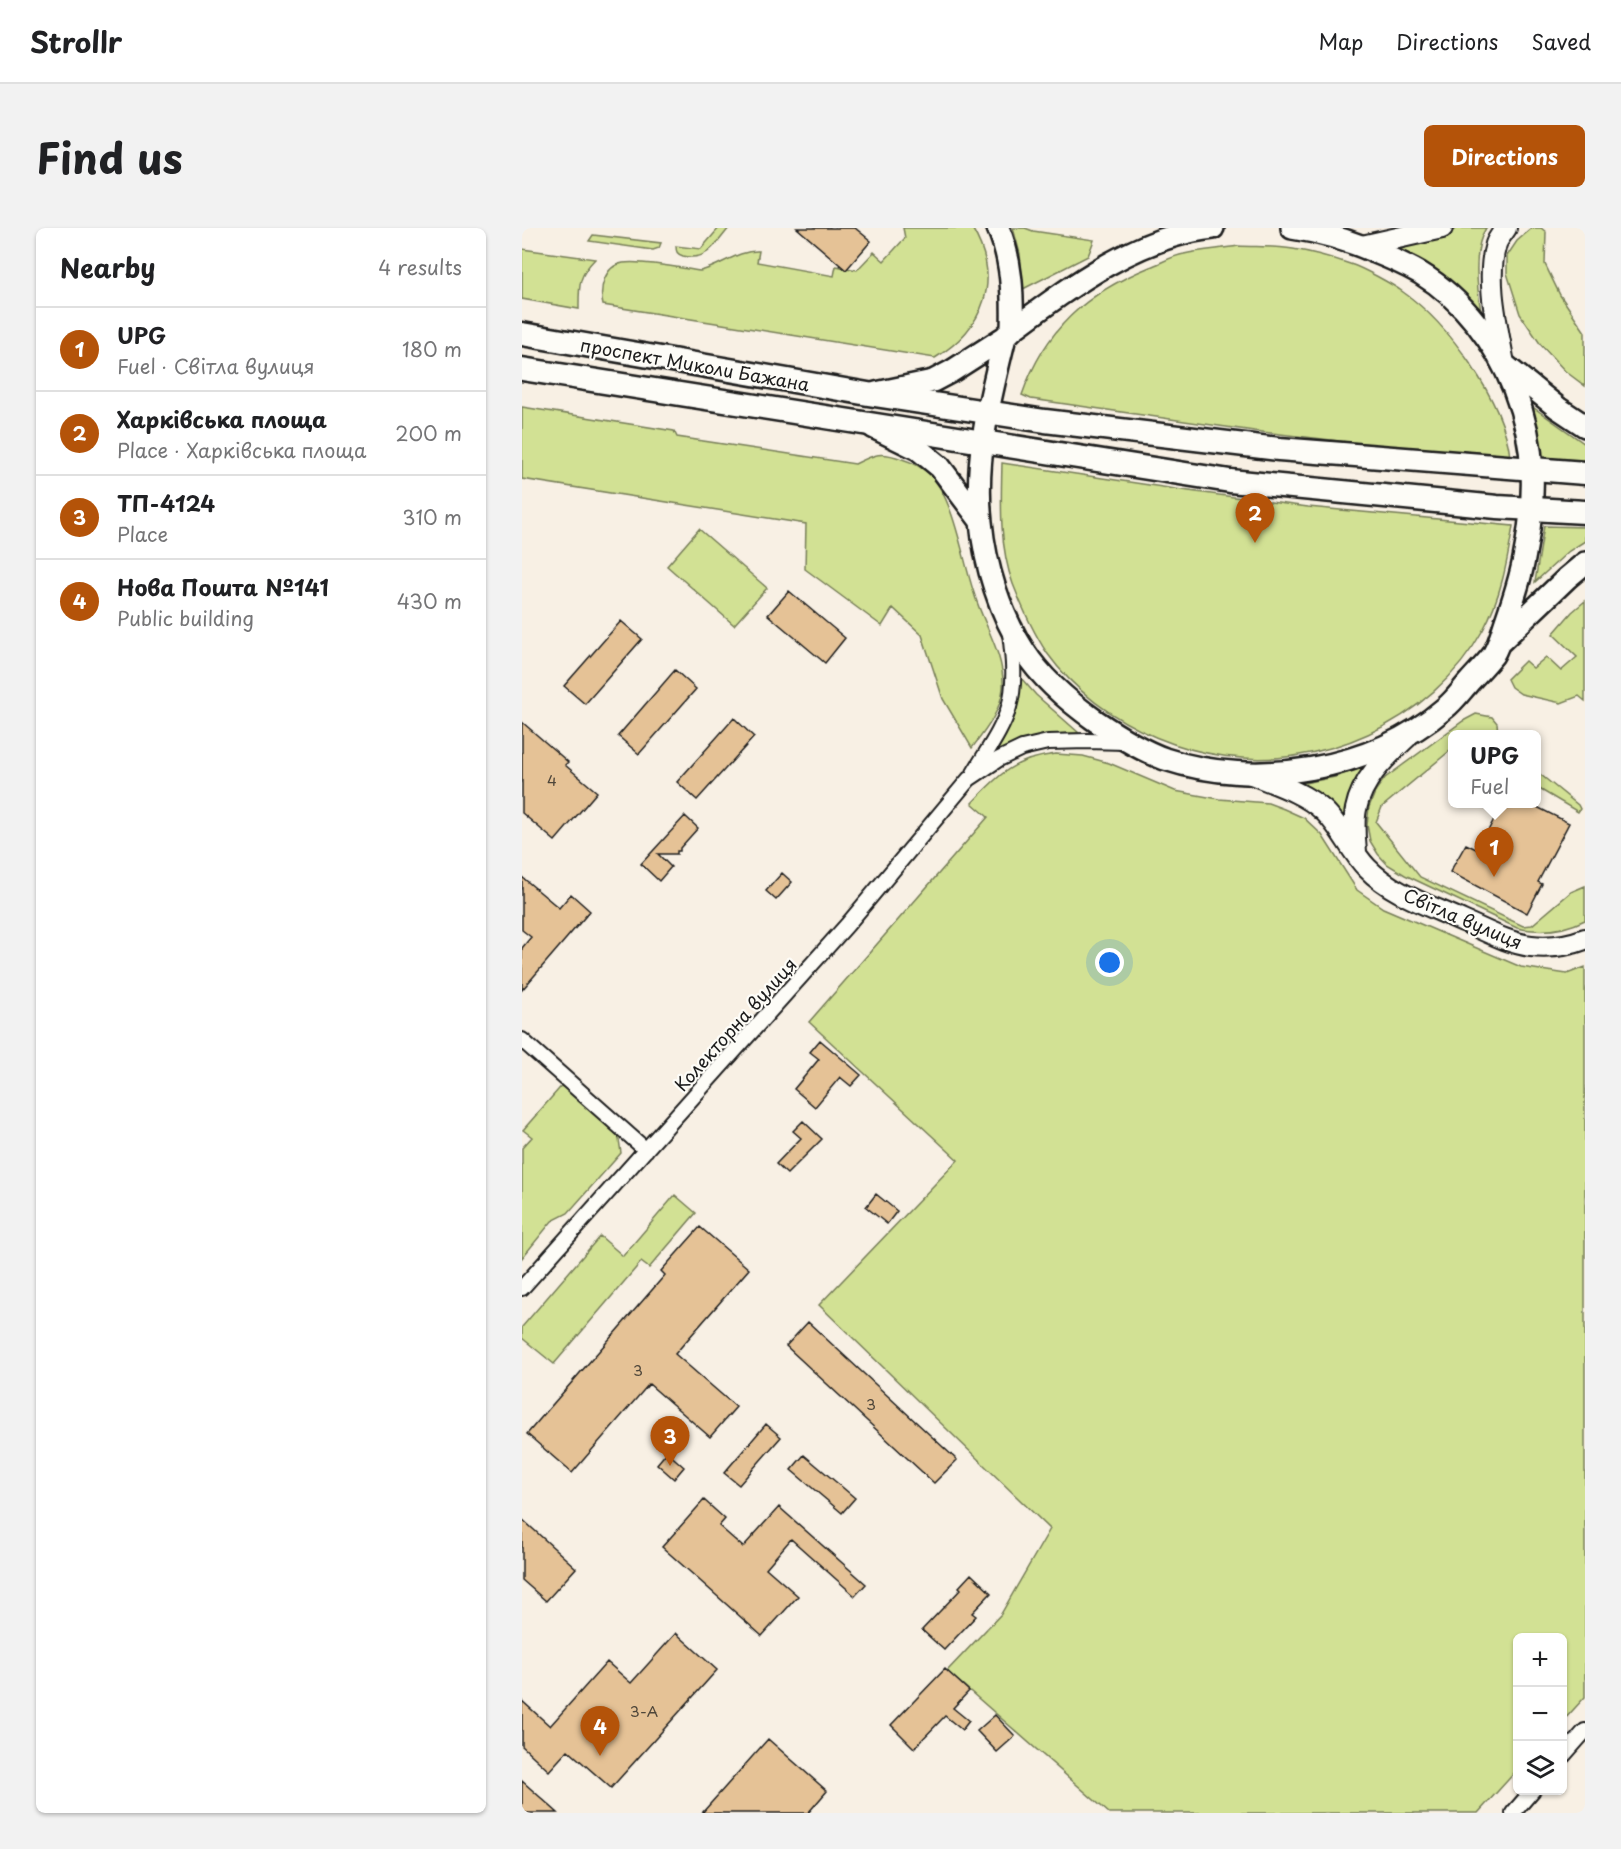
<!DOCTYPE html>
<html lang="en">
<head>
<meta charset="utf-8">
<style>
	:root { --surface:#fff; --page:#f2f2f2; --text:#202124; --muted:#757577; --line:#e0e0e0; --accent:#b45309 }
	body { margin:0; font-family:"Playpen Sans",sans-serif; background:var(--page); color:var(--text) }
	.controls { position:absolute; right:18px; bottom:18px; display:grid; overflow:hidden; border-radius:9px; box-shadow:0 2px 4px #0004 }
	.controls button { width:54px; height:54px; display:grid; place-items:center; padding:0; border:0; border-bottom:2px solid var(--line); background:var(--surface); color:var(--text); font:30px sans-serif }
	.you { position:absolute; left:588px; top:735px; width:21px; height:21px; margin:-15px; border:4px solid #fff; border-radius:50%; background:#1a73e8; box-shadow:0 0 0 9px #1a73e833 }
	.badge { display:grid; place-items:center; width:39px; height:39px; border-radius:50%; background:var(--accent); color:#fff; font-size:20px; font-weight:700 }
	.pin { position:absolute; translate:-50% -50px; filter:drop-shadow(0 2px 3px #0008) }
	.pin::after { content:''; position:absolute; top:32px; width:21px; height:18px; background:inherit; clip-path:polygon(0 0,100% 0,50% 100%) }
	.popup { position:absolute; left:926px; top:502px; width:93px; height:78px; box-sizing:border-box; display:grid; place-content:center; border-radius:9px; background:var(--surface); filter:drop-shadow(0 2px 4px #0005); font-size:20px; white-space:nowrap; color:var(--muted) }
	.popup b { font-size:22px; color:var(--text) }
	.popup::after { content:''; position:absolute; left:50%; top:100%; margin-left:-12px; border:12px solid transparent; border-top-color:var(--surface) }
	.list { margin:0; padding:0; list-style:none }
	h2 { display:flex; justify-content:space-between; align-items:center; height:78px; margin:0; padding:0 24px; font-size:26px }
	h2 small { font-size:20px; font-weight:400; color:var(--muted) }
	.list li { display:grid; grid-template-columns:39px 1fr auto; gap:18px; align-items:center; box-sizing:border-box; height:84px; padding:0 24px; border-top:2px solid var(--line) }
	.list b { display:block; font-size:22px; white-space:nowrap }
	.list p { margin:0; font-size:20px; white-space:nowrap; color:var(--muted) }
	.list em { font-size:20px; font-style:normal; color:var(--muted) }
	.icon { flex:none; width:33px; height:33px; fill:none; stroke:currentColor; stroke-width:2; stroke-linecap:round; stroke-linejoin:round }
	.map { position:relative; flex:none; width:1063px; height:1585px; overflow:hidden; border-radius:9px }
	header { display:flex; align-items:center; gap:36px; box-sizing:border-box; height:84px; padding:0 30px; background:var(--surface); border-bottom:2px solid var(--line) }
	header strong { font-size:28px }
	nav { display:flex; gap:33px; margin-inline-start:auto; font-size:21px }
	.intro { display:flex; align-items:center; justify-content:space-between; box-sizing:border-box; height:144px; padding:0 36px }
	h1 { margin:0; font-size:42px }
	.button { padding:15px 27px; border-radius:9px; background:var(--accent); color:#fff; font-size:21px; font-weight:700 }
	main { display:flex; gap:36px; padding:0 36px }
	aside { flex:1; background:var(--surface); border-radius:9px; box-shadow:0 2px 4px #0004 }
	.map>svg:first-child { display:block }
	.green { fill:#d2e194; stroke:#777e58; stroke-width:1.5 }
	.building { fill:#e5c296; stroke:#1c1c1c; stroke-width:1.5 }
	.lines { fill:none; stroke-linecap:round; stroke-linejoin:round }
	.minor-casing { stroke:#1c1c1c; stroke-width:18 }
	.secondary-casing { stroke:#1c1c1c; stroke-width:24 }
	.primary-casing { stroke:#1c1c1c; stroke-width:26 }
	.trunk-casing { stroke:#1c1c1c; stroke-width:27 }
	.minor { stroke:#fdfcf7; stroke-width:14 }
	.secondary { stroke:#fdfcf7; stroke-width:20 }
	.primary { stroke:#fdfcf7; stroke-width:21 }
	.trunk { stroke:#fdfcf7; stroke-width:22 }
	.labels { text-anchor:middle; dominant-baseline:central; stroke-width:4.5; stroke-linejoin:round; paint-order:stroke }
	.number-label { font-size:15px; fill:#4e463a }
	.street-label { font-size:18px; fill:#1c1c1c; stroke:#fdfcf7 }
</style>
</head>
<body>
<header>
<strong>Strollr</strong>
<nav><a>Map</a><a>Directions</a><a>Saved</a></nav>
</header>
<div class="intro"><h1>Find us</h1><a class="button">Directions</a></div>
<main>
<aside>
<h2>Nearby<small>4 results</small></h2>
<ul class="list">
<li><span class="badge">1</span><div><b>UPG</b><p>Fuel · Світла вулиця</p></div><em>180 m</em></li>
<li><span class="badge">2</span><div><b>Харківська площа</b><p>Place · Харківська площа</p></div><em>200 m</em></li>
<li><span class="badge">3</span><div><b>ТП-4124</b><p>Place</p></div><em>310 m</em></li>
<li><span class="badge">4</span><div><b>Нова Пошта №141</b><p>Public building</p></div><em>430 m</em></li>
</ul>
</aside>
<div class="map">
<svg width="1063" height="1585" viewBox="0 0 1063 1585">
	<rect width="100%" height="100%" fill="#f8f0e4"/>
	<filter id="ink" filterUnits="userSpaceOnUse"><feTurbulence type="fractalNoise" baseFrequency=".0167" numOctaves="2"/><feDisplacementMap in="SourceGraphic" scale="12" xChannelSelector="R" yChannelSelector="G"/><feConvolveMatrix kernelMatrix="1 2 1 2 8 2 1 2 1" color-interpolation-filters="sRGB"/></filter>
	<g filter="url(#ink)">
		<path class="green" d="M197,0H207C195,15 184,34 161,28C155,26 154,24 154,18L179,21Z
			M381,0H450C481,52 462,100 413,130L81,77C77,61 82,38 101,35C120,32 158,40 178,43C198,39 215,22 237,23L235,34L312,48L314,38L335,42L352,24L362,33L383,10Z
			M491,0H503L511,3L572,12L566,28L501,61L498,26Z
			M936,0H964C950,21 955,60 959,84L869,21L918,8Z
			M1010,0H1019L1024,4L1023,36L1038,67L1063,104V158L1043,143L1019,117L998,86L985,45V28L995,13Z
			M71,7L139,15L137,20L131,22L67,13Z
			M716,18C734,19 753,18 771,21C789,24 811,30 828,36C841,40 870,56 881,64C927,96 981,172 988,228L826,214L732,203L509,171L500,167C523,101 564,65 628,39C639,35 650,28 662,26C679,22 698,21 716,18Z
			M0,21L73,31C56,48 57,58 57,81L0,71Z
			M1005,175L1063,216V233L1020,230L1018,217Z
			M0,179L152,203L155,209L333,236C353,226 359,223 380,231C390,234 401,240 408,247C432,270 441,333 452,365C461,396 483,427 481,460C479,483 463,503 450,520L421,471L400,407L371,380L360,398L283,341L284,296L0,251Z
			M480,235L667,263L786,279L991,298C985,335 979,369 961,402C936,448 893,485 846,506C822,517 798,524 772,528C682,542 578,499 525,425C511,404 500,379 491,356C477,318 479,275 480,235Z
			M1022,298L1063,299V313L1047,323L1013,354Z
			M177,301L245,360L212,397L145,338Z
			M1063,373V473L1057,468L1039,475L999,466L989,459L985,451L1003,433L1011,440L1024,429L1039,443L1055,429L1031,406L1050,384Z
			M499,450L514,467L557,505C522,505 502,510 470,526C491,498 497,485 499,450Z
			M954,486L970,489L975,495L976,506H930V521L860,579L854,594L898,649L1001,698L1010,697L1049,664L1063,658V692C1041,703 1019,705 995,700L883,647L865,636L856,626L848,613L845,597L847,579L854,562L863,550L941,493Z
			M534,526L561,528L587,535L653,563L697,571L746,575L762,581L782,590L800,607L835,662L861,680L999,739L1045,746L1063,739V1469L1041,1493L1040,1410H996L995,1542L956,1585H587L425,1443L479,1386L528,1301L297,1077L436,932L287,794L466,589L450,575C478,545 492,531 534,526Z
			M845,538L824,598L772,557L813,549Z
			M1014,543L1056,577L1058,581L1056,584L1014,559Z
			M43,854L96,905L99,925L46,985L30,993L0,1030V920L10,909L1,902Z
			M153,967L174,985L127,1040L119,1034L32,1136L0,1110V1099L78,1008L101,1028Z"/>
		<path class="building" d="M275,0H333L349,13L324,42Z
			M267,363L323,410L303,435L246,387Z
			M99,393L120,411L63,476L42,458Z
			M153,442L174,461L117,526L96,508Z
			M212,490L232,509L175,572L155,554Z
			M0,494L46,534L43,537L75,564L33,613L0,585Z
			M980,576H1009L1047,595L1016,654L1020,656L1005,685L928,644L944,616L956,622Z
			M163,588L176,600L158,620V623H155V626H136L149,639L137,653L119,636Z
			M260,645L270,654L254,672L244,663Z
			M0,649L37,680L49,666L68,683L0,762V720L9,709L0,702Z
			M298,812L339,847L329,858L318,849L293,879L272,861L297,831L288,824Z
			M281,893L300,911L265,946L254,936L279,910L271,903Z
			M354,966L375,983L365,996L344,979Z
			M178,999L227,1041L153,1126L214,1179L188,1209L127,1156L50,1245L5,1206L143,1047L139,1043Z
			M286,1094L435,1232L412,1255L264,1118Z
			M244,1196L259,1209L217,1257L202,1245Z
			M145,1224L162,1239L152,1251L135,1236Z
			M282,1227L333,1270L320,1285L269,1242Z
			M182,1272L203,1291L197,1298L221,1319L257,1279L344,1356L333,1368L269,1311L244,1340L276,1368L240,1408L140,1319Z
			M0,1291L54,1340L24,1373L0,1352Z
			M449,1346L469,1365L450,1385L454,1388L422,1422L400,1402L439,1361L437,1359Z
			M154,1405L195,1442L89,1560L46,1522L27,1543L0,1518V1473L28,1498L85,1434L109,1455Z
			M423,1441L447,1463L431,1480L447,1493L440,1502L423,1488L392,1520L369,1497Z
			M473,1487L493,1508L475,1524L455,1503Z
			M246,1511L305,1563L286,1585H180Z
			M0,1553L36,1585H0Z"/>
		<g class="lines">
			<g class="minor-casing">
				<path id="minor" d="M452,545C464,524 480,503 487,479C494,456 491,429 488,405
					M0,812L124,922
					M0,1060L325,697L447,551L477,531L500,520L526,514L565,513L603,514
					M1040,1529L1063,1503
					M991,1585L1011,1562"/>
			</g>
			<g class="secondary-casing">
				<path id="secondary" d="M840,18L920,0
					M982,136C976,101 963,51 974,16C976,10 981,5 984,0
					M727,545C751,555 781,564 801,582C819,598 829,624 845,640C870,666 909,678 941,693C963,702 985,715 1009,718C1028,720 1045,718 1063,711
					M834,624C833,610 831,595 834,581C840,551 863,530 885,509"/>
			</g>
			<g class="primary-casing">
				<path id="primary" d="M476,0C490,32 491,67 490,102
					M691,0C615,8 549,58 490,102L483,109C468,170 452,230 459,294C463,337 478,386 502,423C520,451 547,474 574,493C596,508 618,522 643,531C734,561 850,543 923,480C932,473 939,463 947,454C955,445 964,436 971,427C977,417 980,405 984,393C991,373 998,352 1002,331C1014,270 1015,220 992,161C974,115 941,71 898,45C884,37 868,30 853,24C826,12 798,4 770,0
					M985,139L1036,180L1063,198
					M354,165L411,153L430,143L483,109
					M351,199L396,221L418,239L458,292
					M979,413L1045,350L1063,335"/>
			</g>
			<g class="trunk-casing">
				<path id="trunk" d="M0,106L346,166L523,193L757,221L1063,245
					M0,141L708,253L975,279L1063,284"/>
			</g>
			<use href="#minor" class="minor"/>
			<use href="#secondary" class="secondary"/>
			<use href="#primary" class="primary"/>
			<use href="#trunk" class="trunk"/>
		</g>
	</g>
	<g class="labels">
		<g class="number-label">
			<text x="30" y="551">4</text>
			<text x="116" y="1141">3</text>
			<text x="349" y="1175">3</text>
			<text x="122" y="1482">3-А</text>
		</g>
		<g class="street-label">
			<text transform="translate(173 136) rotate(10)">проспект Миколи Бажана</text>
			<text transform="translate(941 690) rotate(23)">Світла вулиця</text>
			<text transform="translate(213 796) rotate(-48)">Колекторна вулиця</text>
		</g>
	</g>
</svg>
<div class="controls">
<button>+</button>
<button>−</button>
<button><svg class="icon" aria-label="layers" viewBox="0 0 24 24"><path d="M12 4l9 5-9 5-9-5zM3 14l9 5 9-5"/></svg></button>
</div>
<div class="you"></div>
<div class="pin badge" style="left:972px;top:649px">1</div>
<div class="popup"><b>UPG</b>Fuel</div>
<div class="pin badge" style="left:733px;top:315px">2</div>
<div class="pin badge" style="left:148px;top:1238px">3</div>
<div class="pin badge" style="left:78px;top:1528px">4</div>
</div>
</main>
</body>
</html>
